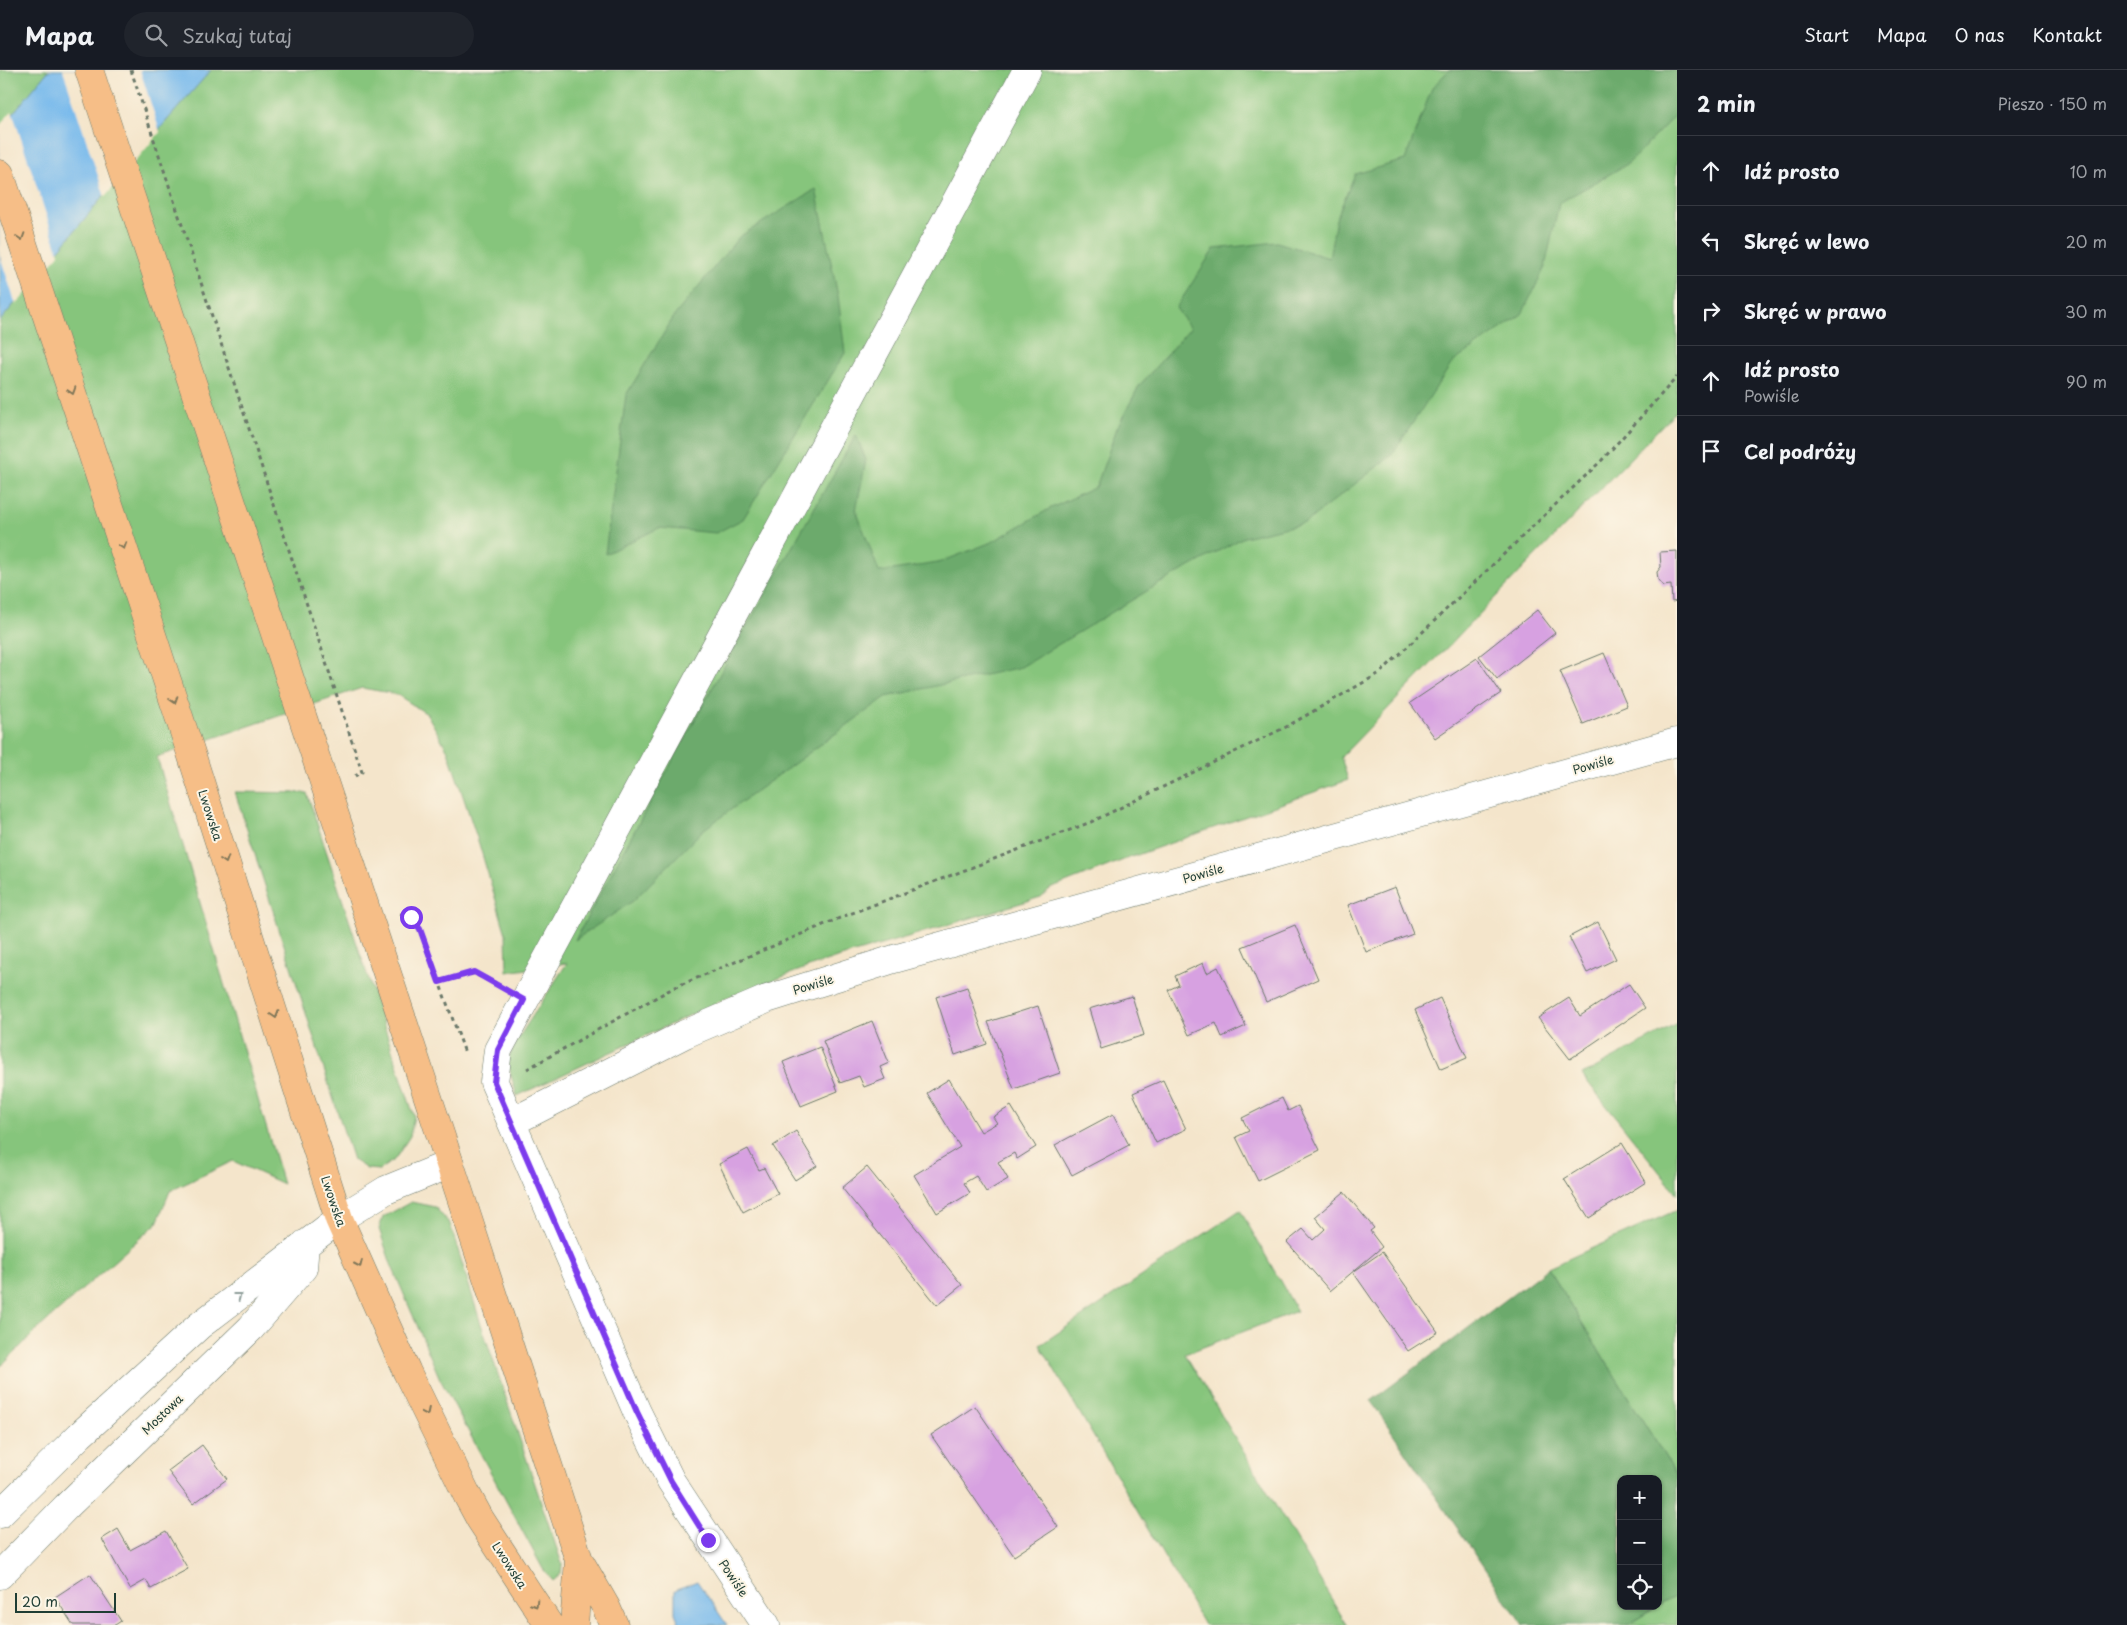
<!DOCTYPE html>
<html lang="pl">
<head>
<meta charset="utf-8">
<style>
	:root { --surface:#171b24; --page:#20242c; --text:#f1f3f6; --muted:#9ea1a6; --line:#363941 }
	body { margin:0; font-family:"Playpen Sans",sans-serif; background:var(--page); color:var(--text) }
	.controls { position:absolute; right:15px; bottom:15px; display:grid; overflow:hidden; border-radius:10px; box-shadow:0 1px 4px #0004 }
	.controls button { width:45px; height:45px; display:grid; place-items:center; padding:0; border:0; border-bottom:1px solid var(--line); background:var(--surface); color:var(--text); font:25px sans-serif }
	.scale { position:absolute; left:15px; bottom:12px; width:101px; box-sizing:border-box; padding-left:5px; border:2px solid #1f3d34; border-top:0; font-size:14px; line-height:18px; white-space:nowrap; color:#1f3d34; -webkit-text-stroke:4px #fcf5e5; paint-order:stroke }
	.stop { position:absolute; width:15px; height:15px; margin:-11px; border:4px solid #7c3aed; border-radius:50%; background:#fff }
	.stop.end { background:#7c3aed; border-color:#fff; box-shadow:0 1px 5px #0008 }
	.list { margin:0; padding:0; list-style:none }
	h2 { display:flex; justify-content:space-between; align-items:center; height:65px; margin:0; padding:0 20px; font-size:21px }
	h2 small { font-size:16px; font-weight:400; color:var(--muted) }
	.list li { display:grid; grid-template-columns:32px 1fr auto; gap:15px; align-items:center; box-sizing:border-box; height:70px; padding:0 20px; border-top:1px solid var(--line) }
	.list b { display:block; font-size:19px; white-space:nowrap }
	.list p { margin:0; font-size:16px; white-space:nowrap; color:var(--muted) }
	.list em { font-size:16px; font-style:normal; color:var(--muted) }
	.icon { flex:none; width:28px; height:28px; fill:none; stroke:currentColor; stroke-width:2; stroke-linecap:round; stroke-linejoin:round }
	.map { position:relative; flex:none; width:1677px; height:1555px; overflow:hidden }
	header { display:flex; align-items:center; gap:30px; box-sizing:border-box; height:70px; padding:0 25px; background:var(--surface); border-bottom:1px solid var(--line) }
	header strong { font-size:24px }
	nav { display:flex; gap:28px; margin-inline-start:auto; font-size:18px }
	.search { width:350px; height:45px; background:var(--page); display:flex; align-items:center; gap:12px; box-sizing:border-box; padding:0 18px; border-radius:28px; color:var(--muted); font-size:19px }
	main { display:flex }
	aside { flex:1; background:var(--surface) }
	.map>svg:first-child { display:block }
	.green { fill:#86c57c; stroke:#528158 }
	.forest { fill:#6caa6c; stroke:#467450 }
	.water { fill:#77b9ec; stroke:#4b7b90 }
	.pier { fill:#f4e5cb }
	.building { fill:#d7a1e1 }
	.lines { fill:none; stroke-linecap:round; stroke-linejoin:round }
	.minor-casing { stroke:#6a7869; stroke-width:29 }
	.major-casing { stroke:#6a7869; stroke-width:29 }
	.path { stroke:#6a7869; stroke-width:3; stroke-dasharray:4 4; stroke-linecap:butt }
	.minor { stroke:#fff; stroke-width:28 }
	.major { stroke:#f6be87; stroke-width:28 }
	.oneway { stroke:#807759 }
	.oneway2 { stroke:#8f9e9a }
	.route { stroke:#7c3aed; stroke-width:6 }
	.labels { text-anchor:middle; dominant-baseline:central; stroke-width:4; stroke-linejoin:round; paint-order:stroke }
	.street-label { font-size:12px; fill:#1f3d34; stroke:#fcf5e5 }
</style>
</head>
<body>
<header>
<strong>Mapa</strong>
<div class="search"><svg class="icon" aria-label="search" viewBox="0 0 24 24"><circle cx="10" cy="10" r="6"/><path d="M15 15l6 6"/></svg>Szukaj tutaj</div>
<nav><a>Start</a><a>Mapa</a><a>O nas</a><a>Kontakt</a></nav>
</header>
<main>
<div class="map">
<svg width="1677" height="1555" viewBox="0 0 1677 1555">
	<rect width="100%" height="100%" fill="#fcf5e5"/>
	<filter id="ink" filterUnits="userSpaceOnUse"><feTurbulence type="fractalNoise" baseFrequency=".02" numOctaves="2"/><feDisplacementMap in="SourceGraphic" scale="10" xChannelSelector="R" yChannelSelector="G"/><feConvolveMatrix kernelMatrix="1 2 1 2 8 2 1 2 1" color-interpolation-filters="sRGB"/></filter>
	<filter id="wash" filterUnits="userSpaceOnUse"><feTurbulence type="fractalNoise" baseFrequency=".0096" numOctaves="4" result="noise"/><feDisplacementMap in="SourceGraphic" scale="20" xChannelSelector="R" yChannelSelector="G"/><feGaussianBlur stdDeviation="1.12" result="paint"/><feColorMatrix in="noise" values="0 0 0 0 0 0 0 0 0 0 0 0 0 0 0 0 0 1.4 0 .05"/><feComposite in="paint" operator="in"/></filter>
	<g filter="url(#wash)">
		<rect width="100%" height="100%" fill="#f4e5cb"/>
		<path class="green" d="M0,0H49L0,59Z
			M211,0H1677V340L1341,687L1348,710L1126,789L1050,819L1041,827L814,895L731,926L517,1026L507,991L517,970L567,893L507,902L506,864L479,774L448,681L427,644L396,624L362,618L157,687L283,1114L233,1091L170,1121L157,1153L39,1258L0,1297V251L148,72Z
			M235,722L307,723L414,1046L410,1066L395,1089L379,1100L367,1099L353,1090Z
			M1677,954V1124L1582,1005Z
			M411,1132L435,1137L450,1154L480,1251L562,1494L561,1504L553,1511L543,1499L440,1309L391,1194L379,1159L383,1147Z
			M1240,1140L1297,1241L1185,1284L1347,1555H1204L1040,1275Z
			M1677,1140V1406L1548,1198Z
			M1677,1525V1555H1627Z"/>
		<path class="forest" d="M1449,0H1677V43L1629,93L1559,133L1545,197L1522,244L1452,293L1391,386L1305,453L1244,467L1157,515L1021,597L886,627L703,760L633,831L575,870L721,602L856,365L866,390L856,440L879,502L938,493L992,472L1051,438L1096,417L1117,358L1139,316L1190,258L1176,238L1214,179L1277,172L1329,188L1336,149L1355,104L1405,90L1432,18Z
			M816,119L838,226L845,283L743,449L716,463L659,458L605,484L626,325L675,245L739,167Z
			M1548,1198L1677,1406V1525L1658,1536V1409H1621V1536H1658L1627,1555H1523L1371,1331Z"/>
		<path class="water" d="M49,0H211L148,72L0,251V59Z
			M697,1511L727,1555H680L675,1543V1520Z"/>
		<path class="pier" d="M63,0H140L160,62L105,127Z
			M12,41L59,184L16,235L0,186V55Z"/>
		<g id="blocks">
			<path class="building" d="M1677,481V531L1672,532L1671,515L1663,516L1658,510L1657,502L1661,497L1660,482Z
				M1537,540L1555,563L1497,609L1479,586Z
				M1604,583L1627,636L1583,654L1560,601Z
				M1477,588L1501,623L1435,668L1410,633Z
				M1395,817L1413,864L1366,882L1348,835Z
				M1598,852L1616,889L1587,903L1569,867Z
				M1295,855L1318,909L1266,932L1242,877Z
				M1203,893L1207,903L1218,897L1246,956L1222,967L1216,953L1189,965L1168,920L1179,915L1175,906Z
				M1629,914L1645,938L1570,989L1538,948L1569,928L1580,946Z
				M967,917L987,974L955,985L936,927Z
				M1132,926L1144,965L1101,979L1089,939Z
				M1440,928L1467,988L1441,999L1415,940Z
				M1038,936L1060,1003L1014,1019L988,952Z
				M872,951L889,993L880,997L885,1009L864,1017L859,1006L840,1013L823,971Z
				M820,977L838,1021L801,1036L783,992Z
				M949,1009L981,1062L997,1053L993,1047L1011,1036L1036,1077L1017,1089L1014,1083L998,1092L1008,1109L986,1122L976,1106L964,1113L970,1123L937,1143L914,1105L960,1077L927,1023Z
				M1163,1010L1186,1059L1156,1073L1133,1023Z
				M1282,1028L1288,1041L1298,1036L1320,1080L1258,1111L1236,1067L1249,1061L1242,1048Z
				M1113,1044L1129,1075L1072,1105L1055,1075Z
				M796,1061L817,1096L795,1110L773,1076Z
				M1622,1073L1646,1112L1589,1148L1564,1109Z
				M748,1079L759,1100L764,1098L778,1124L743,1142L719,1094Z
				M867,1097L962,1215L937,1235L842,1118Z
				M1344,1122L1374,1158L1370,1161L1382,1177L1330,1221L1287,1172L1303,1159L1313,1170L1325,1159L1315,1147Z
				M1382,1182L1438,1262L1408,1281L1353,1202Z
				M975,1336L1058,1457L1014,1486L931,1365Z
				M202,1375L227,1409L193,1434L168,1401Z
				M118,1459L130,1480L166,1461L188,1499L151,1519L146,1510L130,1519L102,1469Z
				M90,1504L121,1551L115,1555H73L55,1527Z"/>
		</g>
	</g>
	<g filter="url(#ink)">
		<use href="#blocks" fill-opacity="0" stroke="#6a7869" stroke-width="1"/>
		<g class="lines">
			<g class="minor-casing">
				<path id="minor" d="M512,1052L685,964L767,929L894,889L1677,672
					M0,1444L80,1365L199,1256L339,1149L386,1120L450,1094
					M0,1505L66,1437L251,1258L303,1198L305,1174
					M766,1555L671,1411L637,1342L494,1012L498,980L1027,0"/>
			</g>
			<g class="major-casing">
				<path id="major" d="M89,0L450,1094L579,1490L606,1537L614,1555
					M0,104L189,677L339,1149L407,1302L467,1425L480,1449L549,1555
					M574,1555L579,1490"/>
			</g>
			<path class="path" d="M131,0L362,702L355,706
				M400,844L411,847L420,859L465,983
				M439,912L474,903L497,914
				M527,999L673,918L847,845L1091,752L1286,657L1380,603L1602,390L1677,307"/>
			<use href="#minor" class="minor"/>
			<use href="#major" class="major"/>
		</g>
		<defs><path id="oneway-chevron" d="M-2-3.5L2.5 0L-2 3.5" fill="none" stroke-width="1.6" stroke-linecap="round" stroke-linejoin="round" transform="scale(1.25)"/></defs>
		<g class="oneway">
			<use href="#oneway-chevron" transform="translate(21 167) rotate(72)"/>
			<use href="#oneway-chevron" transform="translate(72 321) rotate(72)"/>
			<use href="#oneway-chevron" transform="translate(123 476) rotate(72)"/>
			<use href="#oneway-chevron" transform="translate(174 630) rotate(72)"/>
			<use href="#oneway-chevron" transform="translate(225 790) rotate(72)"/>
			<use href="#oneway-chevron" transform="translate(275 945) rotate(72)"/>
			<use href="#oneway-chevron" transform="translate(359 1194) rotate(66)"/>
			<use href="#oneway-chevron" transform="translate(426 1342) rotate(64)"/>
			<use href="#oneway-chevron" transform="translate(535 1534) rotate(57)"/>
		</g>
		<use class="oneway2" href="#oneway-chevron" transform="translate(238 1226) rotate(-38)"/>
	</g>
	<g class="lines" filter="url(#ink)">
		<path class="route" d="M411,847L420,859L439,912L474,902L524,930L498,980L494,1012L637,1342L671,1411L708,1470"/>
	</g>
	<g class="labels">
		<g class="street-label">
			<text transform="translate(1593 694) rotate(-16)">Powiśle</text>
			<text transform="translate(211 745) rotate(72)">Lwowska</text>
			<text transform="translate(1203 803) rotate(-16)">Powiśle</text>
			<text transform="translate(813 914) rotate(-17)">Powiśle</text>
			<text transform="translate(334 1131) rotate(71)">Lwowska</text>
			<text transform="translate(162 1344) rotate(-44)">Mostowa</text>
			<text transform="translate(510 1495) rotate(57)">Lwowska</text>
			<text transform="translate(734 1508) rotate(56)">Powiśle</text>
		</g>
	</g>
</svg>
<div class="controls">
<button>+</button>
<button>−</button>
<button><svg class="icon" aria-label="locate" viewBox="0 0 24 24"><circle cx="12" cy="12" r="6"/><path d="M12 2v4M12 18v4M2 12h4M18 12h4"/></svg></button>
</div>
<div class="scale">20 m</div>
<div class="stop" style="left:411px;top:847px"></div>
<div class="stop end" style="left:708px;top:1470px"></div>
</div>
<aside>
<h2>2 min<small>Pieszo · 150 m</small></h2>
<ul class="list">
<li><svg class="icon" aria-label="ahead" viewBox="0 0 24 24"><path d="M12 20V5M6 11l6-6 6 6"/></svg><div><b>Idź prosto</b></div><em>10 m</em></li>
<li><svg class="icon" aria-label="left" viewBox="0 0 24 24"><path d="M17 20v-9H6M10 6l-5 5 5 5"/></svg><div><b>Skręć w lewo</b></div><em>20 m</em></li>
<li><svg class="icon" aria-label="right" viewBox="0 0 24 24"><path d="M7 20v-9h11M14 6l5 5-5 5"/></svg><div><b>Skręć w prawo</b></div><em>30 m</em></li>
<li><svg class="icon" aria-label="ahead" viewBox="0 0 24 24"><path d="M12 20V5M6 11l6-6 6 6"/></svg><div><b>Idź prosto</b><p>Powiśle</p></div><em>90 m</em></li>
<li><svg class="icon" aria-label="arrive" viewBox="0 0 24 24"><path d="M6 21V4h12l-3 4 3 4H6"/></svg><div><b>Cel podróży</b></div></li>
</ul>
</aside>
</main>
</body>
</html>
